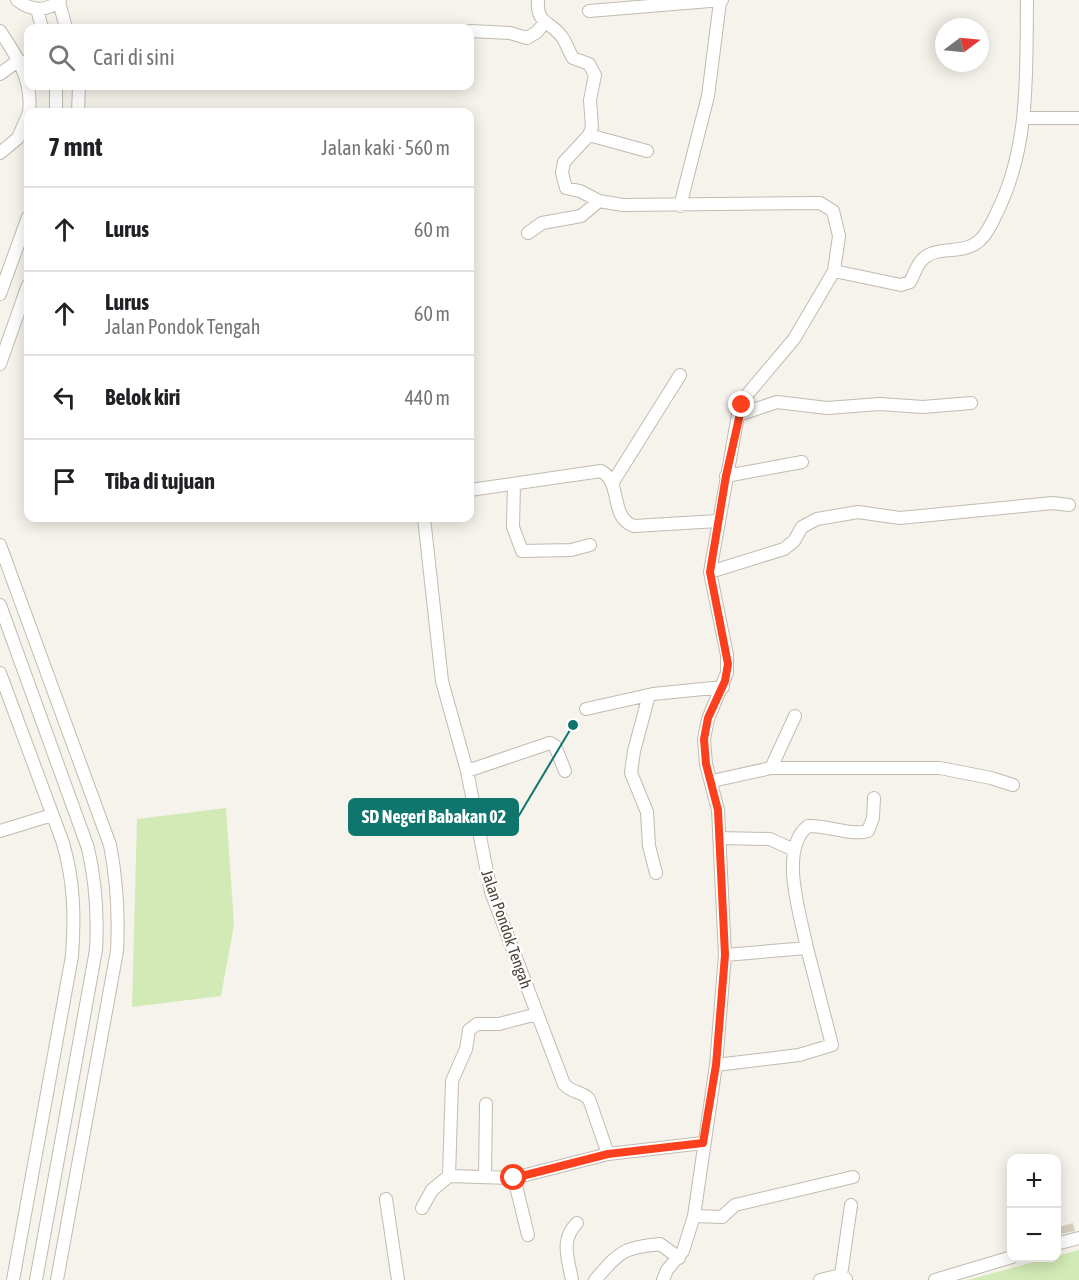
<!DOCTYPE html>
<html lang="id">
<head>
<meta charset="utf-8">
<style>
	:root { --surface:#fff; --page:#f6f6f6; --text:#202124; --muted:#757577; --line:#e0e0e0 }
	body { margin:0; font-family:"Asap Condensed",sans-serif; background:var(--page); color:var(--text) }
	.controls { position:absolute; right:18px; bottom:18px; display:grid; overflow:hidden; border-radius:12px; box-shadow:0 3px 15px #0003 }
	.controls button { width:54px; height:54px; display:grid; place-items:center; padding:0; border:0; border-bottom:2px solid var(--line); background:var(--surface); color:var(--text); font:30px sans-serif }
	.compass { position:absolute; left:935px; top:18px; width:54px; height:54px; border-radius:50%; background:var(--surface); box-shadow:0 3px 15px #0003; rotate:74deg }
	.stop { position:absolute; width:18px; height:18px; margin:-14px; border:4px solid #fc3f1d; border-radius:50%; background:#fff }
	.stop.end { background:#fc3f1d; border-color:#fff; box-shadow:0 2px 6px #0008 }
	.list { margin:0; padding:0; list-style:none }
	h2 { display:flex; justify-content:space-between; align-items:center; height:78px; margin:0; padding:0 24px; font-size:26px }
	h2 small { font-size:20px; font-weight:400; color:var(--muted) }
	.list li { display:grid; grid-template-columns:39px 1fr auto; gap:18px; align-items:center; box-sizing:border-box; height:84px; padding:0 24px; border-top:2px solid var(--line) }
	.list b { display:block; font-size:22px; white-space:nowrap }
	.list p { margin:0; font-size:20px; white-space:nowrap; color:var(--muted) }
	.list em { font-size:20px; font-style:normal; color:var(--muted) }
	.icon { flex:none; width:33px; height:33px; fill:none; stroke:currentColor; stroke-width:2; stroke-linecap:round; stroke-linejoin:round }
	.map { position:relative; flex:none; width:1079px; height:1280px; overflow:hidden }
	.search { position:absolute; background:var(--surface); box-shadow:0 3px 15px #0003; left:24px; top:24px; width:450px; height:66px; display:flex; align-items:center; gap:15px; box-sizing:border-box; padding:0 21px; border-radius:12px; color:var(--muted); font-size:22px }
	.panel { position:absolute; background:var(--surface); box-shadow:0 3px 15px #0003; left:24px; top:108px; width:450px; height:414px; border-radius:12px }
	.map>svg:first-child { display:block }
	.green { fill:#d2eab5 }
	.building { fill:#d8cfc1 }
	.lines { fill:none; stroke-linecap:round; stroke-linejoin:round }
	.street-casing { stroke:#c2bbae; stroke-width:14 }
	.street { stroke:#fff; stroke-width:12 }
	.route { stroke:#fc3f1d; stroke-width:8 }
	.labels { text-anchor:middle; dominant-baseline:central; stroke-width:4.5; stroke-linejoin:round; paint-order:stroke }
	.street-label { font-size:16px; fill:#4b4439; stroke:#fff }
	.leader { fill:none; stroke:#0f766e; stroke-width:2 }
	.callout-dot { fill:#0f766e; stroke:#fff; stroke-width:2 }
	.callout { fill:#0f766e; stroke:#0f766e; stroke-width:2 }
	.callout-label { font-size:18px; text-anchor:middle; font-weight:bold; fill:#fff }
</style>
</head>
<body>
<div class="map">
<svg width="1079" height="1280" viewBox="0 0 1079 1280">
	<rect width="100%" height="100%" fill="#f6f3ec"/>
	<path class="green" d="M226,808L234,925L221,996L132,1007L137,819Z
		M1079,1250V1280H967Z"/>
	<path class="building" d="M1073,1223L1075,1231L1056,1235V1228Z"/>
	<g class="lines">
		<g class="street-casing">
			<path id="street" d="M17,0C31,11 47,12 60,0
				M538,0C536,26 553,21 564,40C567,45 569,52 573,58L589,64L595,75L590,100L592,127L589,135L564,162L562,173L566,188L580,191L599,201L623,205L820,203L833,211L839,236L834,271
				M59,2L66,28
				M37,9L42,28
				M589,11L722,0
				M0,31C17,56 33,81 29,112
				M470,31L510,33L527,38L537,32L545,22
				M0,74L19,60
				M56,86V112
				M78,112L79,86
				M1025,118H1079
				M589,135L647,151
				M0,153L18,138L28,115
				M680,206L708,96L720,2
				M528,233L542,223L581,216L599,201
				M0,294L28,217
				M0,364L28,285
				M738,415L777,402L827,408L880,404L923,407L971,403
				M726,476L802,462
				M613,482L680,375
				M514,484L513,527L522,551L571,550L590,545
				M470,490L601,471C623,483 609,518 634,526L718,521
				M424,518L442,681L467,771L491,892L564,1084C571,1093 582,1091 589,1099L608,1154L703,1143
				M0,545L110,845C117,881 119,914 117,951L57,1280
				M710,572L784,549L794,541L802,527L817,519L858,512L900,518L1053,503L1069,505
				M0,605L88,848C96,883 98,915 96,950L36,1280
				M0,673L63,843C74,881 75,916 72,956L13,1280
				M649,695L634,751L631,773L647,812L649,846L656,873
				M586,709L653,694L723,687
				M771,768L795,716
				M467,771L550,743L555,746L565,771
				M712,781L771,768H940L991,778L1013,785
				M0,831L52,815
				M719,838L770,839L794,850
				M725,955L807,948C801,917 778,849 808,826C827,825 850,836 868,831L873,818L874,798
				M716,1065L799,1055L832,1045L807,948
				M449,1176L452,1081L466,1049L469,1030L477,1024H499L537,1014
				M485,1177L486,1104
				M514,1178L528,1235
				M386,1199L398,1280
				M422,1208L432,1190L449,1176L514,1178L608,1154
				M694,1216L722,1217L735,1205L853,1177
				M1056,1244L1079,1238
				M841,1275L851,1205
				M572,1280C568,1258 560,1240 577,1223
				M595,1280C620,1252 621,1248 660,1244L679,1258
				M663,1280L667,1270L683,1251L694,1216L716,1065L725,955L718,810L706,764L704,739L708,719L727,673V655L710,572L738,415L746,396L794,339L834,271L901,285L910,282C914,275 916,267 921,261C935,244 962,256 979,241C989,232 994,218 1000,206C1030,141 1026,70 1027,0
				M820,1280L841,1275L846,1279
				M935,1280L1012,1257"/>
		</g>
		<use href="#street" class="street"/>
	</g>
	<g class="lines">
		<path class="route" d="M514,1178L608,1154L703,1143L716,1065L725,955L718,810L706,764L704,739L708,718L725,681L728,664L710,572L726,476L742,405"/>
	</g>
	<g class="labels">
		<g class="street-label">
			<text transform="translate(507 929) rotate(71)">Jalan Pondok Tengah</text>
		</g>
	</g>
	<path class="leader" d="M573 725L518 817"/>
	<circle class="callout-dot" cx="573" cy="725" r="6"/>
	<rect class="callout" x="349" y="799" width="169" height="36" rx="6"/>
	<g class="callout-label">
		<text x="434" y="823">SD Negeri Babakan 02</text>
	</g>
</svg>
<div class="controls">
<button>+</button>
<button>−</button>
</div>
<svg class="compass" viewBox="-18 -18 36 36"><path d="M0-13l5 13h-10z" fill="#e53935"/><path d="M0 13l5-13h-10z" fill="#757577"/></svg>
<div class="stop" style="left:514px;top:1178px"></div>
<div class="stop end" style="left:742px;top:405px"></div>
<div class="search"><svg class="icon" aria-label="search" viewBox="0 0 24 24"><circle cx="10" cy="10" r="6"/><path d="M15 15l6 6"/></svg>Cari di sini</div>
<section class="panel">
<h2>7 mnt<small>Jalan kaki · 560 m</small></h2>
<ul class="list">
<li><svg class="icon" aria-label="ahead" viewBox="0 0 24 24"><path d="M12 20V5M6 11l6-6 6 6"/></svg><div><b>Lurus</b></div><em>60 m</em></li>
<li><svg class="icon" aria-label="ahead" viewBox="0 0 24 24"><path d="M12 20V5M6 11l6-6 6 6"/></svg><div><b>Lurus</b><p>Jalan Pondok Tengah</p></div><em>60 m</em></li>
<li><svg class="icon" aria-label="left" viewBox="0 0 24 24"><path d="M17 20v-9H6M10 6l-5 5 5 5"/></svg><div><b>Belok kiri</b></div><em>440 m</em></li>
<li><svg class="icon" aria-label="arrive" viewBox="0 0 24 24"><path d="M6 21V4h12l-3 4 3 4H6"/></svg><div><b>Tiba di tujuan</b></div></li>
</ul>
</section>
</div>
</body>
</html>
